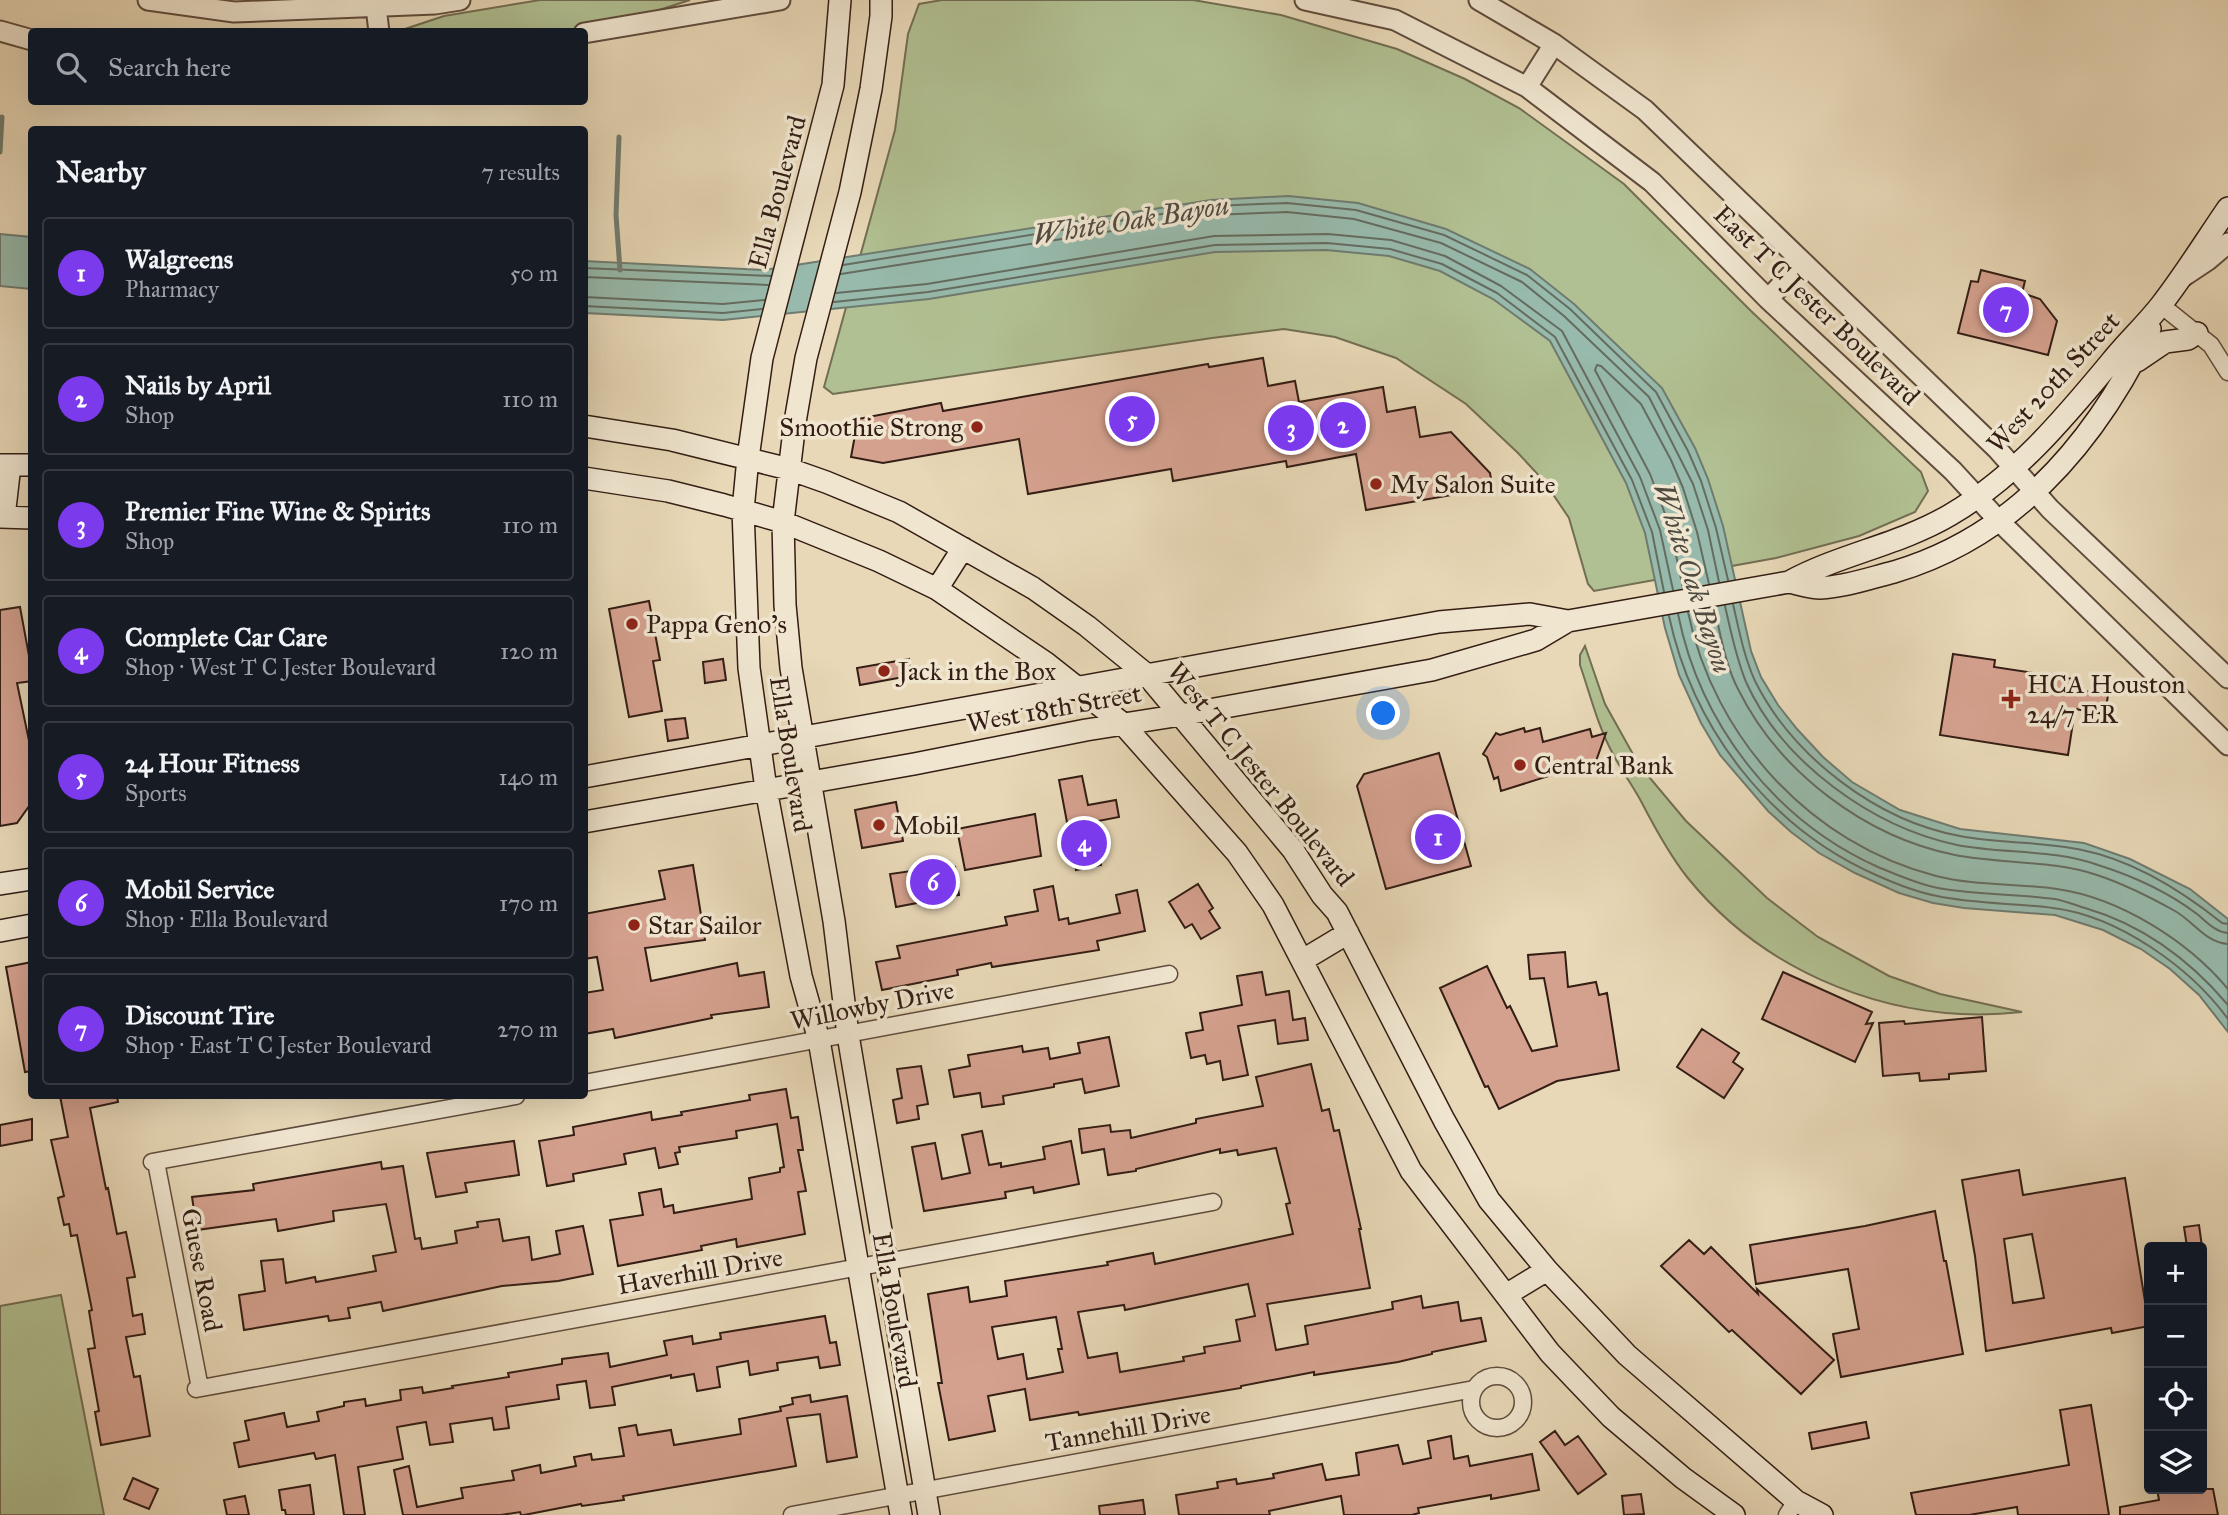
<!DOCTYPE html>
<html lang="en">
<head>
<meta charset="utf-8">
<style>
	:root { --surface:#171b24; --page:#242831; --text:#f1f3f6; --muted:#9ea1a6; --line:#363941; --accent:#7c3aed }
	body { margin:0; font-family:"IM FELL Great Primer",serif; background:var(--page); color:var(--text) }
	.controls { position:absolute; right:21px; bottom:21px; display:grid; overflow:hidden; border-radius:7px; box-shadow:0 7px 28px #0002 }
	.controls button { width:63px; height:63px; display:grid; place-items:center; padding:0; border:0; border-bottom:2px solid var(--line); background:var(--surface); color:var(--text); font:35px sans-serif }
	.you { position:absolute; left:1384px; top:714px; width:24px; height:24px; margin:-18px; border:5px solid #fff; border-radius:50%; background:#1a73e8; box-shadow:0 0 0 10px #1a73e833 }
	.badge { display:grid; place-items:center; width:46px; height:46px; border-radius:50%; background:var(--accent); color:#fff; font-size:23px; font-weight:700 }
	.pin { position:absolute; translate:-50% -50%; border:4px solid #fff; box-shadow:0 2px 7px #0006 }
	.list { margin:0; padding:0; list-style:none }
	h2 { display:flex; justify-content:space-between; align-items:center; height:91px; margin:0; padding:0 28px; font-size:30px }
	h2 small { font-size:23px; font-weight:400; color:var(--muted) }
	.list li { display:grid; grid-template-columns:46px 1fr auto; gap:21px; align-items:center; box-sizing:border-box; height:112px; margin:0 14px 14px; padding:0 14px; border:2px solid var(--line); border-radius:7px }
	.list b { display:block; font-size:26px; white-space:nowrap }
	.list p { margin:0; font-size:23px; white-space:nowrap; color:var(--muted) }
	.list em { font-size:23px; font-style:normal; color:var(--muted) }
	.icon { flex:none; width:38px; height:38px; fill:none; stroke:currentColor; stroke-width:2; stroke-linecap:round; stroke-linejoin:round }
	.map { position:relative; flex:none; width:2228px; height:1515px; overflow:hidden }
	.search { position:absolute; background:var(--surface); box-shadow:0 7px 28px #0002; left:28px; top:28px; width:560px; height:77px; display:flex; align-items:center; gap:18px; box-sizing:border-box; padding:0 24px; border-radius:7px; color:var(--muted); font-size:26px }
	.panel { position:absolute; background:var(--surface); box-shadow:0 7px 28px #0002; left:28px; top:126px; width:560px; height:973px; border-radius:7px }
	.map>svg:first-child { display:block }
	.green { fill:#b1c092; stroke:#726e53; stroke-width:2 }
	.water { fill:#97baac; stroke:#6f7b6f; stroke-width:2 }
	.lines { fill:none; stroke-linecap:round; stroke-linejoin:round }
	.shore { stroke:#656c60; stroke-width:2 }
	.stream { stroke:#6f7b6f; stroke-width:5 }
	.building { fill:#d5a18f; stroke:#331d14; stroke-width:2; fill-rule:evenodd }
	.minor-casing { stroke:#604c3d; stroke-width:19 }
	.tertiary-casing { stroke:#604c3d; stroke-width:23 }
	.secondary-casing { stroke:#331d14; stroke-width:24 }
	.minor { stroke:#f0e6d0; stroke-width:16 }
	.tertiary { stroke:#f0e6d0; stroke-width:19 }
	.secondary { stroke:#f0e6d0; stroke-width:21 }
	.poi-dot { fill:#8f2418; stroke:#f0e6d0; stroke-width:2.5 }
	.labels { text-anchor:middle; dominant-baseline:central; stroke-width:7; stroke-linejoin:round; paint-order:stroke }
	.street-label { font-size:26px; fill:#331d14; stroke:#f0e6d0 }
	.poi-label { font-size:26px; fill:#331d14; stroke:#f0e6d0; text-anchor:start }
	.water-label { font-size:28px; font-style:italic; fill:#514c42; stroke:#f0e6d0 }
</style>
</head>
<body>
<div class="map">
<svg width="2228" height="1515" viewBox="0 0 2228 1515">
	<rect width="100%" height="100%" fill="#e8d8b7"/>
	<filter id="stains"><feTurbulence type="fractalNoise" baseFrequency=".00286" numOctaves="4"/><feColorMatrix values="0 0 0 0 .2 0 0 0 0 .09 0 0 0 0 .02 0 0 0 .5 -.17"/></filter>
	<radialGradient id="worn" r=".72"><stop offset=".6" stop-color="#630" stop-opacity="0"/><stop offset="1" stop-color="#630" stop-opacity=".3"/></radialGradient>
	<path class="green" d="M540,0H690L628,20L570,31L406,32L405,29L444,16Z
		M942,0H1193L1281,15L1397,49L1465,79L1519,108L1624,184L1751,311L1921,472L1928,491L1915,512L1859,536L1776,558L1594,591L1588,584L1569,518L1544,481L1518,453L1466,404L1396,358L1335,337L1284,329L1212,338L833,394L824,387L895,130L908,34L919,4Z
		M1585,646L1605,704L1639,765L1686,821L1767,898L1818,937L1889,976L1940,994L2022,1012C1897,1026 1767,976 1687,877C1669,854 1656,830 1643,805C1634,787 1622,772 1613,754C1598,727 1590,694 1580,665V655Z
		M61,1295L104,1515H0V1306Z"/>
	<path class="water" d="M1288,196L1358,203L1446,229L1530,269L1574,304L1662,388L1695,448L1708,479L1723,526L1751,651L1761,677L1778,705L1797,729L1823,757L1852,782L1900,810L1960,829L2084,843L2130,859L2190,889L2228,919V1032L2199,995L2170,969L2141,949L2103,930L2055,915L1964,908L1933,903L1899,893L1855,873L1819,853L1791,832L1768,811L1720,755L1701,723L1679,675L1665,628L1645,533L1626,483L1550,341L1493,299L1440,271L1389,256L1326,250L1215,252L929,299L723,320L585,313L584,261L764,270L1211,200Z
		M0,234L31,237V289L0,286Z"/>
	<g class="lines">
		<path class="shore" d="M843,265L1212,206L1287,203L1356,210L1444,235L1527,275L1570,309L1656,392L1688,451L1701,481L1716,528L1728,580
			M584,268L771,276
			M841,274L1213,215L1287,212L1354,219L1441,243L1522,282L1564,316L1649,397L1693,484L1708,530L1719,582
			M584,277L768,285
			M836,293L927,284L1214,236L1328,234L1391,240L1445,256L1501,286L1562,331L1640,477L1660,530L1673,590
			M584,297L723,304L764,300
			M834,302L928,292L1215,245L1327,243L1390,249L1442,264L1497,293L1555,337L1632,480L1652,532L1664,592
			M584,306L723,313L762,309
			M1683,588L1670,527L1650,474L1595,370L1597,365L1601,366L1641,404L1671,460L1683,488L1697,532L1709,584
			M1733,604C1739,630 1744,657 1755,681C1793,757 1877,821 1960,836C2000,844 2042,841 2082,850C2132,860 2182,891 2222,923L2228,924
			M1725,606C1731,632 1736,658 1746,682C1782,762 1872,827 1957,845C2004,854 2053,849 2098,865C2133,876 2168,892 2197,914C2207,922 2215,932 2228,933
			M1714,608C1721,635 1725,664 1738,689C1779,772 1865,837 1955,855C2002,864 2052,860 2097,875C2124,884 2150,897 2175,911C2193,921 2206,943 2228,944
			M1688,612C1714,738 1811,844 1936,876C1975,886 2017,883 2057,889C2120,898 2188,941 2228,989
			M1678,614C1700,724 1775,821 1878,867C1898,875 1917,884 1938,888C1977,895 2016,894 2055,899C2065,901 2075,905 2085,908C2143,925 2190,960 2228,1005
			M1669,616C1693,729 1770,828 1876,875C1896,884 1916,892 1937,896C1975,904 2014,903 2053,908C2118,916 2190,967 2228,1019"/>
		<path class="stream" d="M619,137L616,215L620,270
			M0,152L2,117"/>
	</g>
	<path class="building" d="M1981,270L2025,281L2022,293L2040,299L2057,321L2048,355L1958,333L1971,281L1978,282Z
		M1263,358L1268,386L1295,381L1299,402L1383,387L1387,412L1415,407L1420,437L1451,432L1490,473L1492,485L1462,490L1463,493L1366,510L1356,454L1287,467L1286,461L1173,481L1171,469L1028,494L1019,439L883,463L851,457L858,419L941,403L943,411L1208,364L1209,367Z
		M649,601L660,660L653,661L662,711L629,717L609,609Z
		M20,607L32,672V681L17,683L32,755V802L17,823L0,826V610Z
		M1953,654L1995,660L1994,667L2080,680L2078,690L2108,695L2105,714L2075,709L2068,755L1940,735Z
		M723,659L726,680L705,683L703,662Z
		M909,659L911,673L909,674V676L860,685L857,668Z
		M685,718L688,738L668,741L665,720Z
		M1524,728L1525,732L1540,728L1543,742L1590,729L1592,737L1606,733L1596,761L1501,791L1498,777L1494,779L1487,757L1483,754L1496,733L1500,735Z
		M1439,753L1471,866L1386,889L1357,786L1364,774Z
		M1082,776L1088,805L1116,800L1119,817L1093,822L1101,865L1076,870L1059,780Z
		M896,802L903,841L862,848L855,810Z
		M1035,814L1041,856L965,870L957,829Z
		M693,865L705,940L645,948L651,981L737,963L739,976L764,972L769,1007L711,1015L712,1018L615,1038L613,1029L584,1034V993L603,990L597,957L584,959V914L665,899L659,871Z
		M955,867L959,895L896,907L890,874L911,871L912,875Z
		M1198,884L1213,908L1209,911L1220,928L1201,939L1192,924L1185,928L1169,902Z
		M1053,886L1059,920L1068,918L1069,924L1120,913L1116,895L1137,890L1145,931L1097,941L1099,950L992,967L991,963L957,970L958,975L882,990L876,962L900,958L897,946L1007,925L1005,917L1038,911L1034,890Z
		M1565,952L1568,987L1596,982L1599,995L1607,993L1619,1070L1557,1081L1499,1109L1488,1086L1485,1087L1440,988L1487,966L1507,1008L1510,1006L1532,1051L1557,1046L1544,978L1530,979L1528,955Z
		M32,962V1071L25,1072L6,967Z
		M1262,972L1266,995L1289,991L1293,1020L1305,1018L1308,1040L1278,1044L1275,1020L1238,1026L1248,1075L1223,1080L1220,1061L1207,1064L1205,1055L1191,1058L1186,1033L1203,1030L1200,1013L1242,1005L1237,976Z
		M1783,972L1872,1012L1866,1024L1873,1023L1855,1062L1762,1019Z
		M1982,1017L1986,1071L1949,1074V1079L1920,1081L1919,1073L1883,1076L1879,1023L1904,1021L1905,1024Z
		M1702,1029L1739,1053L1733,1062L1743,1069L1724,1098L1677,1067Z
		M1109,1037L1119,1086L1085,1093L1082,1079L1054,1084V1087L1003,1096L1004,1104L982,1107L980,1093L954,1097L949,1070L970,1066L968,1055L1022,1046L1023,1052L1048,1048L1050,1059L1080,1053L1078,1043Z
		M1311,1064L1322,1111L1329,1109L1334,1131L1339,1130L1361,1229H1359L1370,1288L1267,1304L1276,1350L1308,1344L1305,1326L1393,1309L1392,1302L1421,1296L1423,1308L1458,1302L1461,1321L1481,1318L1486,1341L1432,1352V1354L1398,1362L1314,1375V1372L1241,1386V1388L1079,1415L1078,1412L1030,1420L1025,1389L988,1396L995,1431L949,1440L938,1383H942L928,1294L968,1287L970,1302L1007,1296L1005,1281L1108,1265L1107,1262L1153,1253L1155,1264L1293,1234L1286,1204L1290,1203L1276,1148L1238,1155L1237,1150L1220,1153V1149L1136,1169V1171L1108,1175L1104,1149L1082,1153L1079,1129L1110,1125L1111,1132L1130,1130L1131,1138L1196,1123V1119L1263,1106L1256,1077ZM1248,1284L1255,1316L1236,1320L1240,1341L1204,1347L1205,1353L1183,1357L1184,1361L1120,1372L1117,1353L1088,1358L1078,1312L1124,1305L1125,1310ZM1056,1317L1062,1349H1058L1063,1372L1027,1379L1023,1354L998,1359L992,1327Z
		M921,1066L928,1104L917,1106L919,1119L897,1123L893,1100L902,1098L897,1069Z
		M786,1089L791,1118L798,1117L803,1150H798L806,1191L798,1192L805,1234L737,1247L736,1239L701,1246L702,1250L618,1266L610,1220L643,1215L639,1193L661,1189L664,1207L673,1205L674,1213L752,1199L749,1178L780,1172V1168L784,1167L777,1124L736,1131L737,1138L679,1147L680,1152L675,1153L678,1164L659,1168L655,1148L624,1154L626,1164L573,1174L574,1181L547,1186L539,1141L574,1135L573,1127L651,1112L652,1120L682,1115L681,1112L750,1100L749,1095Z
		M60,1096H117L118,1102L90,1108L106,1189L108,1188L117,1234L126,1232L135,1277L127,1278L133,1316L142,1314L145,1334L126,1337L134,1377L140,1376L150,1436L101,1445L95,1412L99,1411L88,1349L95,1348L89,1311L92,1310L77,1235L71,1236L69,1224L64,1225L58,1198L64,1196L51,1140L68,1137Z
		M32,1119V1140L0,1146V1125Z
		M982,1131L989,1165L1001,1163V1167L1045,1159L1043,1147L1071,1141L1079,1184L1034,1193L1033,1187L1005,1192L1006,1198L924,1211L912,1147L935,1143L942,1179L970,1173L962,1135Z
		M514,1141L519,1175L465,1183L467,1192L436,1197L427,1153Z
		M381,1162L382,1169L403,1166L415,1239L420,1238L422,1249L457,1243L455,1231L478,1227L477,1222L499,1219L503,1241L529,1237L532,1260L560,1254L556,1231L583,1226L593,1274L558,1281L502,1286L383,1311L381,1302L348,1308L350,1318L329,1321L328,1316L244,1330L239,1295L265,1291L261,1261L283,1259L286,1283L315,1277L316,1282L376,1271L373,1256L396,1252L386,1204L333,1211L334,1221L278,1231L276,1219L197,1230L192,1197L254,1190L253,1184Z
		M2019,1170L2023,1195L2125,1178L2149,1326L2112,1333L2111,1328L1986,1351L1975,1256L1962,1180ZM2032,1234L2044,1298L2013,1303L2004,1239Z
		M1935,1211L1944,1261H1946L1963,1354L1841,1377L1833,1334L1859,1329L1848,1269L1756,1284L1750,1245L1865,1226Z
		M2199,1225L2202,1247H2187L2184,1227Z
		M1689,1240L1704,1254L1711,1247L1758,1294L1757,1289L1834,1360L1801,1394L1732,1330L1729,1332L1661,1266Z
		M825,1316L830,1343L836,1342L840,1365L820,1368L818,1357L777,1363L778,1370L750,1375L748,1361L717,1367L720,1387L697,1391L694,1374L671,1378V1375L612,1387L615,1405L590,1408L586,1381L557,1385L559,1399L506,1407L509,1428L494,1430L492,1418L450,1424L453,1442L430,1445L426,1422L397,1427L403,1459L358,1467L365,1515H344L335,1455L316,1459L314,1453L239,1467L234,1443L249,1440L245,1421L284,1413L287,1427L319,1421L317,1412L344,1406V1402L365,1399L366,1406L401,1400L400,1390L422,1387L423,1393L453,1388L452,1386L509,1377L508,1373L562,1364V1359L608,1353L610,1367L667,1355L664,1341L692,1336L693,1344L721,1339L720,1333Z
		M810,1395L811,1402L847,1396L857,1457L827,1462L820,1414L787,1418L796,1466L623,1496L624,1500L582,1506L581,1504L524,1515H521L520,1512L501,1515H403L394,1470L409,1466L417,1507L463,1498L461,1488L514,1480L512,1471L540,1465L541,1473L576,1466L574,1457L591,1454L592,1460L624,1456L619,1428L636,1425L638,1435L671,1430L674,1445L741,1434L739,1419L781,1411L780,1407L793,1404L792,1398Z
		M2091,1405L2109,1515H2018L2017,1507L1969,1515H1916L1911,1493L2069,1465L2060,1410Z
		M1866,1422L1869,1438L1812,1449L1809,1433Z
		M1555,1431L1565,1445L1578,1436L1606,1474L1578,1494L1540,1442Z
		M1451,1436L1454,1459L1468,1456L1470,1466L1532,1454L1539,1490L1491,1499V1495L1418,1508L1419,1513L1412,1515H1344L1341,1496L1269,1511L1270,1515H1179L1176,1495L1218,1488L1217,1482L1236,1479L1237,1484L1274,1478L1273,1474L1322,1464L1326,1480L1359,1475L1356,1453L1398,1445L1403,1464L1431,1458L1428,1441Z
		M133,1478L158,1489L149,1509L124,1499Z
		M310,1485L314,1515H286L285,1510H282L279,1490Z
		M2157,1489H2213L2218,1515H2120V1507L2159,1500Z
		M1641,1494L1644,1514L1624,1515L1622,1496Z
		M245,1496L249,1515H227L224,1500Z
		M1143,1500L1145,1515H1100L1099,1506Z"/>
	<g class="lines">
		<g class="minor-casing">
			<path id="minor" d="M2161,305L2211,345L2228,372
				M584,1083L1169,974
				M152,1162L516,1096
				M156,1162L200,1388
				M1471 1402a26 26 0 1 1 52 0a26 26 0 1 1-52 0Z
				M196,1389L1213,1202
				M792,1515L1474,1389
				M1787,1515L1796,1501"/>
		</g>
		<g class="tertiary-casing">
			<path id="tertiary" d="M148,0L234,12L435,4L460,0
				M1305,0L1395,20L1527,87L1652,182L1768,299L1953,471L1999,521L2228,745
				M1479,0L1554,44L1645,110L1997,449L2050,509L2228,678
				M376,7L379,32
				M0,31L32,40
				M584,33L780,0
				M1527,87L1554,44
				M2184,276L2208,260L2228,243
				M1768,299L1803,262"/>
		</g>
		<g class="secondary-casing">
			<path id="secondary" d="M840,0L833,85L762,358L748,458L743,510L749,668L766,789L801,976L819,1040L901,1515
				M881,0V16L871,89L850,192L806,358L795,422L783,522L785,605L791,668L834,921L848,1035L929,1515
				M2137,361L2165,342L2188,339L2197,333
				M584,426L672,440L789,469L826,482L899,512L1033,588L1087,626L1147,675L1293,850L1322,895L1337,912L1444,1120L1489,1200L1547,1270L1627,1355L1796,1501L1822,1515
				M0,465H32
				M584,478L668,491L724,505L783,522L879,561L937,589L1046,663L1122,723L1237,853L1273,905L1411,1171L1550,1353L1611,1417L1683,1478L1734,1515
				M0,517L32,518
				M4,517L10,465
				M1789,582C1799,584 1810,588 1820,588C1845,587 1870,578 1894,572C2016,536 2096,441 2150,329
				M937,589L963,548
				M584,777L1439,622L1530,614L1568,621L1789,582C1840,554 1899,545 1950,515C2018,475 2066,416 2115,357C2130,339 2147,323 2161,305C2185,274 2206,240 2228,208
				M584,822L914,764L1086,730L1181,715L1432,670L1536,640L1568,621
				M0,884L32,879
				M0,931L32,925
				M1303,960L1348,933
				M1506,1295L1547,1270"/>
		</g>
		<use href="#minor" class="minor"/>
		<use href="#tertiary" class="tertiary"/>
		<use href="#secondary" class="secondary"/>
	</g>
	<g class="poi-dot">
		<circle cx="977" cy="427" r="7"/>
		<circle cx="1376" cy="484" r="7"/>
		<circle cx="632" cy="624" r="7"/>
		<circle cx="884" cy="671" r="7"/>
		<path d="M2007.5 688.5h7v7h7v7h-7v7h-7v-7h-7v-7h7z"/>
		<circle cx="1520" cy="765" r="7"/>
		<circle cx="879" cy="825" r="7"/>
		<circle cx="634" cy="925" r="7"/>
	</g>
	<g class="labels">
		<g class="street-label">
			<text transform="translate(777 192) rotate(-75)">Ella Boulevard</text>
			<text transform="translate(1817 305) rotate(44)">East T C Jester Boulevard</text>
			<text transform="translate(2053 382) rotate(-47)">West 20th Street</text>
			<text transform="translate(1054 708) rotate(-10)">West 18th Street</text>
			<text transform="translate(791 754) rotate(81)">Ella Boulevard</text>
			<text transform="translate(1261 774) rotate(51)">West T C Jester Boulevard</text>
			<text transform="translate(872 1005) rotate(-11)">Willowby Drive</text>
			<text transform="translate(202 1270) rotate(79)">Guese Road</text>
			<text transform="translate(700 1271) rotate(-10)">Haverhill Drive</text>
			<text transform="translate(895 1310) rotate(80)">Ella Boulevard</text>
			<text transform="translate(1128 1428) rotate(-10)">Tannehill Drive</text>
		</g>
		<g class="poi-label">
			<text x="963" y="427" text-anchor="end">Smoothie Strong</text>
			<text x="1390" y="484">My Salon Suite</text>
			<text x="646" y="624">Pappa Geno's</text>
			<text x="898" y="671">Jack in the Box</text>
			<text x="2027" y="684">HCA Houston<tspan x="2027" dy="30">24/7 ER</tspan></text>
			<text x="1534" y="765">Central Bank</text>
			<text x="893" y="825">Mobil</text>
			<text x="648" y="925">Star Sailor</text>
		</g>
		<g class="water-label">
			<text transform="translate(1131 220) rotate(-9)">White Oak Bayou</text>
			<text transform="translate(1693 578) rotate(72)">White Oak Bayou</text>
		</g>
	</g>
	<rect width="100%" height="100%" filter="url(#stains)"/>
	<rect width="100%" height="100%" fill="url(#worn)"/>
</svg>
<div class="controls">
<button>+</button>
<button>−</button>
<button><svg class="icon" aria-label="locate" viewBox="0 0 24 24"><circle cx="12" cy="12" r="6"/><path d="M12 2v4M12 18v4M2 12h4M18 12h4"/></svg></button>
<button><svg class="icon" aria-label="layers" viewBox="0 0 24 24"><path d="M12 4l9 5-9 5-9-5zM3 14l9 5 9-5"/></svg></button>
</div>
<div class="you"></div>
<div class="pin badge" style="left:1438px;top:837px">1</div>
<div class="pin badge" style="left:1343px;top:425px">2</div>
<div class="pin badge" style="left:1291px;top:428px">3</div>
<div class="pin badge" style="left:1084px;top:843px">4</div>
<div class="pin badge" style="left:1132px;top:419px">5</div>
<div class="pin badge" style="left:933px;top:882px">6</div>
<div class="pin badge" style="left:2006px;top:310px">7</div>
<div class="search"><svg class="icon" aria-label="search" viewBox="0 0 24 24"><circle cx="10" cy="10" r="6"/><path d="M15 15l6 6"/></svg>Search here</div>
<section class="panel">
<h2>Nearby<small>7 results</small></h2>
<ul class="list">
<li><span class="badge">1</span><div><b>Walgreens</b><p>Pharmacy</p></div><em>50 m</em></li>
<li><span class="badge">2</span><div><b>Nails by April</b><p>Shop</p></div><em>110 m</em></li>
<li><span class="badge">3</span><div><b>Premier Fine Wine &amp; Spirits</b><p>Shop</p></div><em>110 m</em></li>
<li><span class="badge">4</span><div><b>Complete Car Care</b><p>Shop · West T C Jester Boulevard</p></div><em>120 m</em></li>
<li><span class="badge">5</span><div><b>24 Hour Fitness</b><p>Sports</p></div><em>140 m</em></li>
<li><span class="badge">6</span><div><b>Mobil Service</b><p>Shop · Ella Boulevard</p></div><em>170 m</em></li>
<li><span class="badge">7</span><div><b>Discount Tire</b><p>Shop · East T C Jester Boulevard</p></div><em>270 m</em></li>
</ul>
</section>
</div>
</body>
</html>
